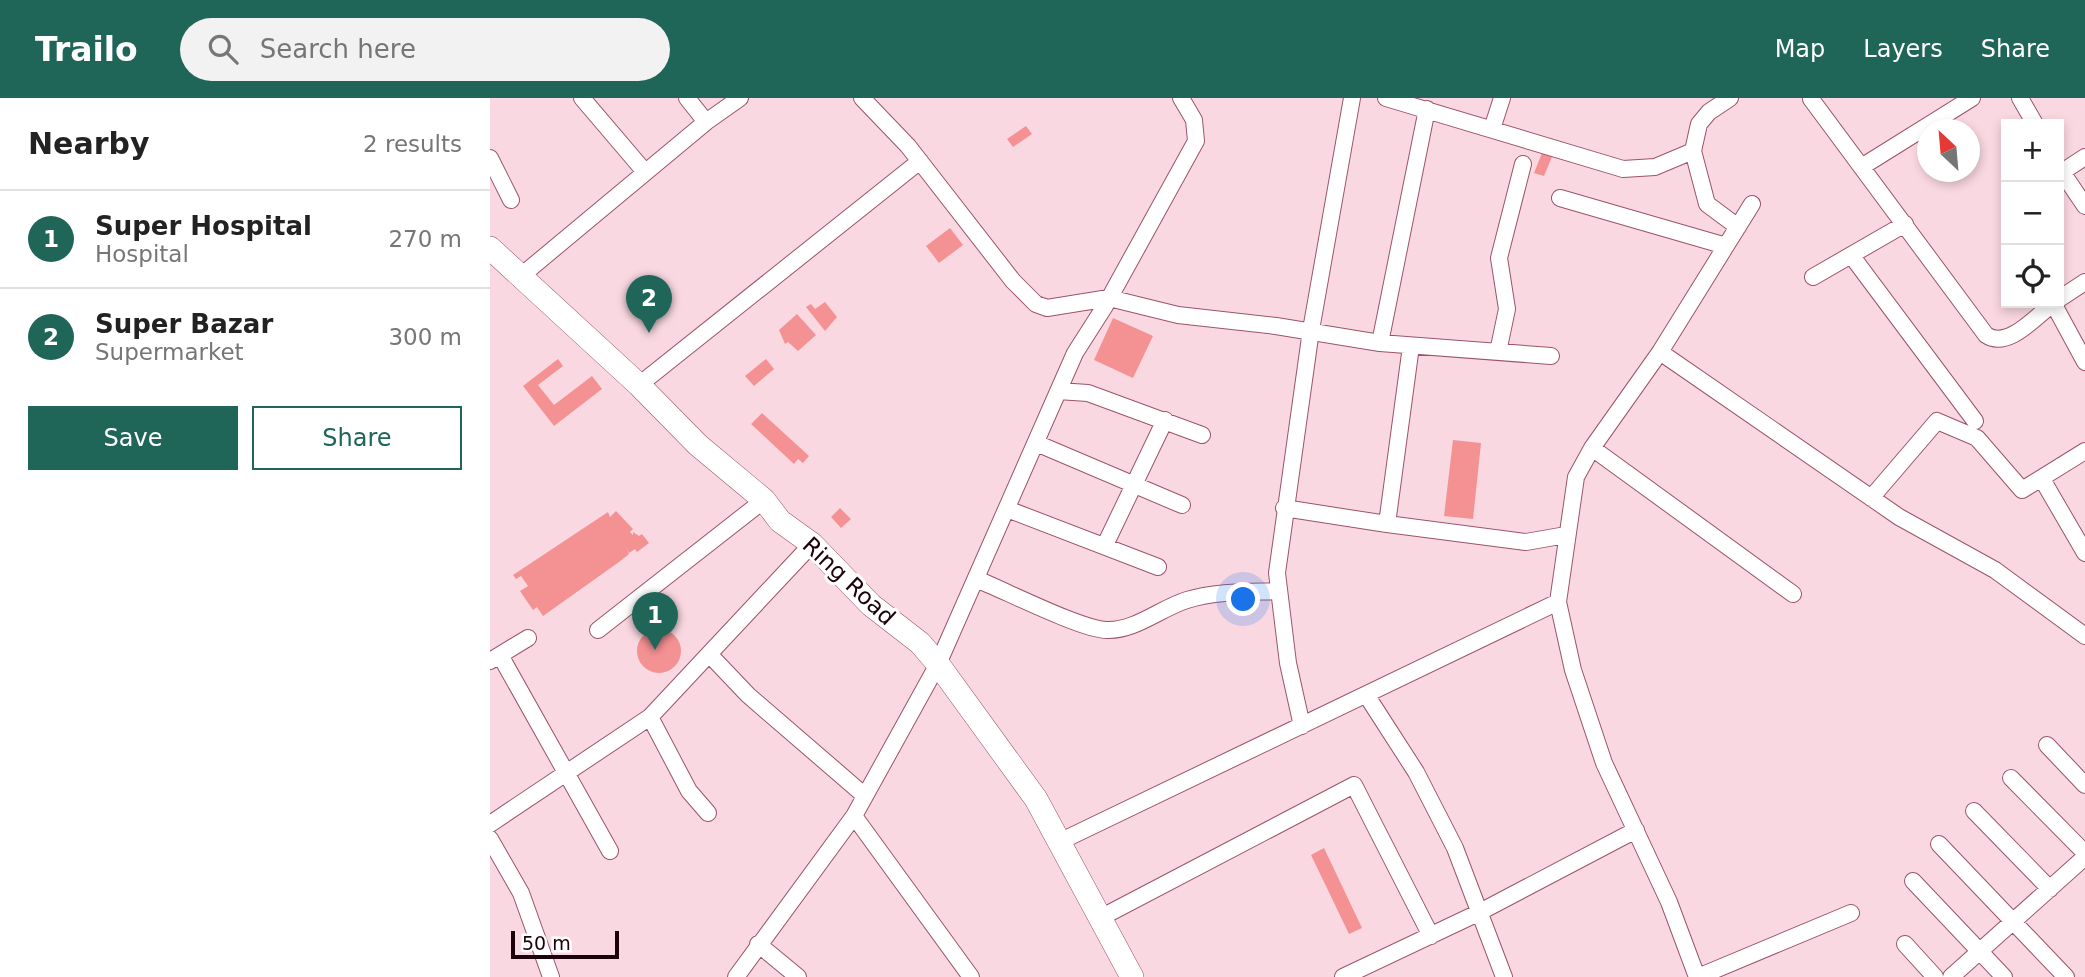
<!DOCTYPE html>
<html lang="en">
<head>
<meta charset="utf-8">
<style>
	:root { --surface:#fff; --page:#f2f2f2; --text:#222; --muted:#767676; --line:#e0e0e0; --accent:#1f6659 }
	body { margin:0; font-family:"DejaVu Sans",sans-serif; background:var(--page); color:var(--text) }
	.controls { position:absolute; right:21px; top:21px; display:grid; overflow:hidden; border-radius:0px; box-shadow:0 4px 10px #0003 }
	.controls button { width:63px; height:63px; display:grid; place-items:center; padding:0; border:0; border-bottom:2px solid var(--line); background:var(--surface); color:var(--text); font:35px sans-serif }
	.compass { position:absolute; left:1427px; top:21px; width:63px; height:63px; border-radius:50%; background:var(--surface); box-shadow:0 4px 10px #0003; rotate:334deg }
	.scale { position:absolute; left:21px; bottom:18px; width:108px; box-sizing:border-box; padding-left:7px; border:4px solid #1b020b; border-top:0; font-size:19px; line-height:24px; white-space:nowrap; color:#1b020b; -webkit-text-stroke:5px #fff; paint-order:stroke }
	.you { position:absolute; left:754px; top:502px; width:24px; height:24px; margin:-18px; border:5px solid #fff; border-radius:50%; background:#1a73e8; box-shadow:0 0 0 10px #1a73e833 }
	.badge { display:grid; place-items:center; width:46px; height:46px; border-radius:50%; background:var(--accent); color:#fff; font-size:23px; font-weight:700 }
	.pin { position:absolute; translate:-50% -58px; filter:drop-shadow(0 2px 4px #0008) }
	.pin::after { content:''; position:absolute; top:37px; width:24px; height:21px; background:inherit; clip-path:polygon(0 0,100% 0,50% 100%) }
	.list { margin:0; padding:0; list-style:none }
	h2 { display:flex; justify-content:space-between; align-items:center; height:91px; margin:0; padding:0 28px; font-size:30px }
	h2 small { font-size:23px; font-weight:400; color:var(--muted) }
	.list li { display:grid; grid-template-columns:46px 1fr auto; gap:21px; align-items:center; box-sizing:border-box; height:98px; padding:0 28px; border-top:2px solid var(--line) }
	.list b { display:block; font-size:26px; white-space:nowrap }
	.list p { margin:0; font-size:23px; white-space:nowrap; color:var(--muted) }
	.list em { font-size:23px; font-style:normal; color:var(--muted) }
	.actions { display:flex; gap:14px; padding:21px 28px }
	.actions a { flex:1; padding:16px 0; border:2px solid var(--accent); border-radius:0px; text-align:center; font-size:24px; color:var(--accent) }
	.actions .main { background:var(--accent); color:#fff }
	.icon { flex:none; width:38px; height:38px; fill:none; stroke:currentColor; stroke-width:2; stroke-linecap:round; stroke-linejoin:round }
	.map { position:relative; flex:none; width:1595px; height:879px; overflow:hidden }
	header { display:flex; align-items:center; gap:42px; box-sizing:border-box; height:98px; padding:0 35px; background:var(--accent); color:#fff }
	header strong { font-size:33px }
	nav { display:flex; gap:38px; margin-inline-start:auto; font-size:24px }
	.search { width:490px; height:63px; background:var(--page); display:flex; align-items:center; gap:18px; box-sizing:border-box; padding:0 24px; border-radius:38px; color:var(--muted); font-size:26px }
	main { display:flex }
	aside { flex:1; background:var(--surface) }
	.map>svg:first-child { display:block }
	.building { fill:#f49193 }
	.lines { fill:none; stroke-linecap:round; stroke-linejoin:round }
	.street-casing { stroke:#9b536c; stroke-width:18 }
	.secondary-casing { stroke:#9b536c; stroke-width:24 }
	.street { stroke:#fff; stroke-width:16 }
	.secondary { stroke:#fff; stroke-width:23 }
	.labels { text-anchor:middle; dominant-baseline:central; stroke-width:6; stroke-linejoin:round; paint-order:stroke }
	.street-label { font-size:23px; fill:#1b020b; stroke:#fff }
</style>
</head>
<body>
<header>
<strong>Trailo</strong>
<div class="search"><svg class="icon" aria-label="search" viewBox="0 0 24 24"><circle cx="10" cy="10" r="6"/><path d="M15 15l6 6"/></svg>Search here</div>
<nav><a>Map</a><a>Layers</a><a>Share</a></nav>
</header>
<main>
<aside>
<h2>Nearby<small>2 results</small></h2>
<ul class="list">
<li><span class="badge">1</span><div><b>Super Hospital</b><p>Hospital</p></div><em>270 m</em></li>
<li><span class="badge">2</span><div><b>Super Bazar</b><p>Supermarket</p></div><em>300 m</em></li>
</ul>
<div class="actions"><a class="main">Save</a><a>Share</a></div>
</aside>
<div class="map">
<svg width="1595" height="879" viewBox="0 0 1595 879">
	<rect width="100%" height="100%" fill="#fad8e1"/>
	<path class="building" d="M536,28L542,36L523,49L517,41Z
		M1054,50L1064,54L1054,78L1044,75Z
		M460,130L473,147L449,165L436,148Z
		M335,204L347,219L335,233L316,209L321,206L325,211Z
		M307,216L326,237L308,253L298,244L295,246L289,232Z
		M623,220L663,238L643,280L604,262Z
		M68,261L73,268L48,287L64,307L102,278L112,291L64,328L33,288Z
		M276,261L284,271L264,288L255,278Z
		M272,315L319,358L313,365L308,361L304,366L261,326Z
		M963,342L991,345L983,421L954,418Z
		M350,410L361,421L351,430L341,419Z
		M126,413L143,431L140,434L143,437V434L149,438L152,436L159,445L147,454L145,451L139,455L136,449L139,456L129,464L53,518L47,509L43,512L30,493L38,488L31,478L26,481L23,477L118,414L120,419Z
		M147 553a22 22 0 1 1 44 0a22 22 0 1 1-44 0Z
		M834,750L872,830L859,836L821,757Z"/>
	<g class="lines">
		<g class="street-casing">
			<path id="street" d="M92,0L155,74
				M197,0L216,24
				M372,0L418,48L523,183L546,206L557,210L619,200L688,217L786,228L890,245L1061,258
				M896,0L1133,71L1165,69L1203,53
				M1240,0L1219,14L1209,26L1203,53L1217,106L1248,129
				M1530,0L1545,26
				M1321,1L1496,237C1518,252 1546,218 1564,205
				M1002,31L1012,0
				M1595,59L1572,74L1595,108
				M0,60L21,102
				M1373,68L1482,0
				M1070,100L1236,148
				M1361,157L1485,323
				M31,178L216,24L250,0
				M1323,179L1415,126
				M1569,201L1595,184
				M1563,205L1595,264
				M890,245L937,11
				M1008,254L1017,211L1009,160L1033,66
				M1170,254L1409,419L1505,472L1595,538
				M149,287L430,63
				M568,293L598,295L712,337
				M546,345L692,407
				M1102,350L1303,496
				M1552,381L1595,455
				M1381,400L1447,323L1487,340L1532,392L1595,353
				M794,410L897,426L921,248
				M517,411L668,469
				M897,426L1036,444L1076,437
				M615,447L675,322
				M486,481C514,492 592,532 617,532C645,533 671,510 697,502C726,493 759,494 789,493
				M108,532L274,402
				M219,556L258,597L375,698
				M10,557L120,753
				M0,563L38,540
				M877,598L926,674L965,750L1014,879
				M160,619L199,693L218,715
				M812,628L798,565L787,475L821,232L862,0
				M1557,647L1595,687
				M1521,680L1595,755
				M1484,713L1560,791
				M364,718L481,879
				M0,726L160,619L322,446
				M0,741L31,795L61,879
				M569,744L1068,504
				M1449,746L1576,879
				M1423,783L1514,879
				M610,820L864,687L941,838
				M268,846L308,879
				M1415,846L1445,879
				M246,879L364,718L448,566L585,255L615,208L706,43L704,22L691,0
				M853,879L988,815L1146,732
				M1207,879L1179,804L1114,665L1083,572L1068,504L1086,379L1102,350L1170,254L1262,106
				M1208,879L1361,815
				M1461,879L1595,759"/>
		</g>
		<g class="secondary-casing">
			<path id="secondary" d="M0,150L149,287L208,347L274,402L290,423L322,446L381,507L430,545L448,566L546,701L642,879"/>
		</g>
		<use href="#street" class="street"/>
		<use href="#secondary" class="secondary"/>
	</g>
	<g class="labels">
		<g class="street-label">
			<text transform="translate(359 483) rotate(43)">Ring Road</text>
		</g>
	</g>
</svg>
<div class="controls">
<button>+</button>
<button>−</button>
<button><svg class="icon" aria-label="locate" viewBox="0 0 24 24"><circle cx="12" cy="12" r="6"/><path d="M12 2v4M12 18v4M2 12h4M18 12h4"/></svg></button>
</div>
<svg class="compass" viewBox="-18 -18 36 36"><path d="M0-13l5 13h-10z" fill="#e53935"/><path d="M0 13l5-13h-10z" fill="#767676"/></svg>
<div class="scale">50 m</div>
<div class="you"></div>
<div class="pin badge" style="left:165px;top:552px">1</div>
<div class="pin badge" style="left:159px;top:235px">2</div>
</div>
</main>
</body>
</html>
